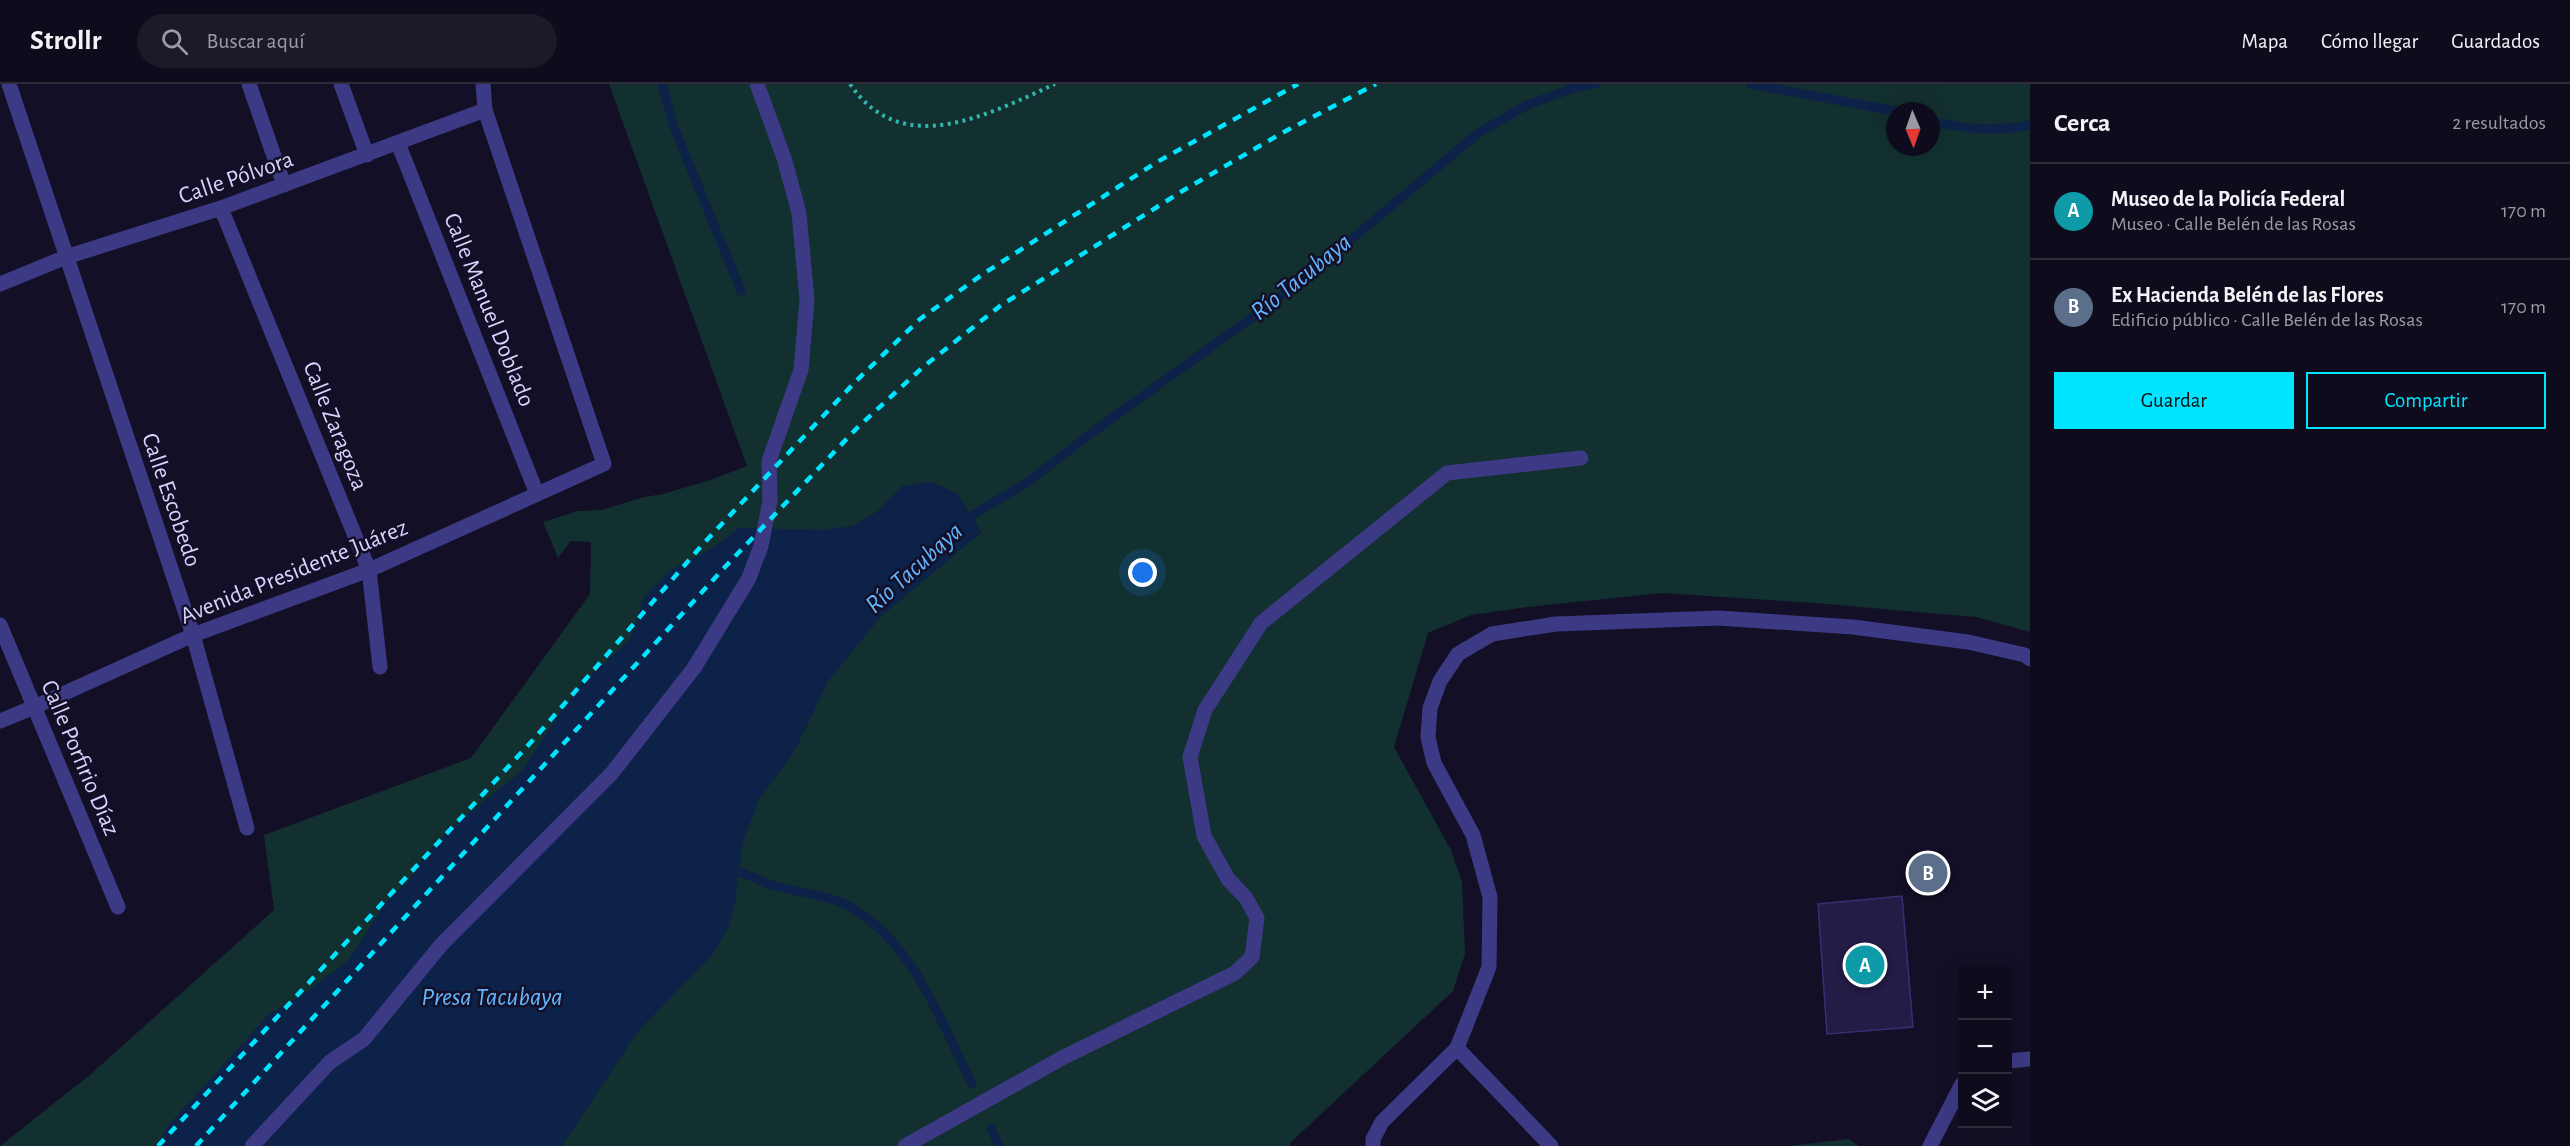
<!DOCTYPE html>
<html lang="es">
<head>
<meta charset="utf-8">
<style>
	:root { --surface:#0e0b1c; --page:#1c1929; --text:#f1f3f6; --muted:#9b9ba3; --line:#2e2b3b; --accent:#00e5ff }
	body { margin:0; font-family:"Alegreya Sans",sans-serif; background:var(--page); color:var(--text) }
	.controls { position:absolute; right:18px; bottom:18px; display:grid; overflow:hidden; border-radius:0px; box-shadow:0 6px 24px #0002 }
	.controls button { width:54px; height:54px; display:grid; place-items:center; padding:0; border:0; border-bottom:2px solid var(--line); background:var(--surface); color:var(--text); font:30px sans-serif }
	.compass { position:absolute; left:1886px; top:18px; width:54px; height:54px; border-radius:50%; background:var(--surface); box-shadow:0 6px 24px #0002; rotate:178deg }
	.you { position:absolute; left:1143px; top:489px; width:21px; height:21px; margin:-15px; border:4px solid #fff; border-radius:50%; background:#1a73e8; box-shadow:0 0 0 9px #1a73e833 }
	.badge { display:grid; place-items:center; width:39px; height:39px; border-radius:50%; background:var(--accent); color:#fff; font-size:20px; font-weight:700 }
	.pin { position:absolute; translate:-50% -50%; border:3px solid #fff; box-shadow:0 2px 6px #0006 }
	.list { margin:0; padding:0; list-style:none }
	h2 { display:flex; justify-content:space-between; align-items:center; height:78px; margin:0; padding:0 24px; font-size:26px }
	h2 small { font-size:20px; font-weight:400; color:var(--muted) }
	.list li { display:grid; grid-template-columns:39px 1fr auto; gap:18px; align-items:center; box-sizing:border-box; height:96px; padding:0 24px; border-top:2px solid var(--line) }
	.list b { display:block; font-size:22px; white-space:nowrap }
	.list p { margin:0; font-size:20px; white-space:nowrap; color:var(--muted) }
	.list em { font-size:20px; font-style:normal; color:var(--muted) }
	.actions { display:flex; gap:12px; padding:18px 24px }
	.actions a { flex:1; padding:14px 0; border:2px solid var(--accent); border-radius:0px; text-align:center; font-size:21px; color:var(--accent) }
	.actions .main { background:var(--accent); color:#111 }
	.icon { flex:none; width:33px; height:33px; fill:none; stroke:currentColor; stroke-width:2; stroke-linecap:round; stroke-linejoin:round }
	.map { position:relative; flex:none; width:2030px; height:1062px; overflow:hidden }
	header { display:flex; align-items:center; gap:36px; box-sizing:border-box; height:84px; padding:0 30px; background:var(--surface); border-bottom:2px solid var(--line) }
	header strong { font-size:28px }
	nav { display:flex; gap:33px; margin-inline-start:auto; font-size:21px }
	.search { width:420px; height:54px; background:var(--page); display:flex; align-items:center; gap:15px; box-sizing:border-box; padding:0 21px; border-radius:33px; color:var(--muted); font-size:22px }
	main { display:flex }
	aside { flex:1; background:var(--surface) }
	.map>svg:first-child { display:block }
	.green { fill:#12302f; fill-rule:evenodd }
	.water { fill:#0c2248 }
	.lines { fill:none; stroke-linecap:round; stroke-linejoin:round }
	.stream { stroke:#0c2248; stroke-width:9 }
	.building { fill:#241b47; stroke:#3b2d73; stroke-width:1.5 }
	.path { stroke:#2fb8b0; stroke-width:4; stroke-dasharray:3 4.5; stroke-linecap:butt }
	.minor { stroke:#3d3a85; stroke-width:15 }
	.rail { stroke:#00e5ff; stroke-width:4.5; stroke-dasharray:9 8; stroke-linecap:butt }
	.labels { text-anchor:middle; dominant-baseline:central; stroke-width:5; stroke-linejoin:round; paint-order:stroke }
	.street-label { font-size:24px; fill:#d9d4ff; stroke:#130f26 }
	.water-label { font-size:26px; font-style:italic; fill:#62b6ff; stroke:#130f26 }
</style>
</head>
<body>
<header>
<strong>Strollr</strong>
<div class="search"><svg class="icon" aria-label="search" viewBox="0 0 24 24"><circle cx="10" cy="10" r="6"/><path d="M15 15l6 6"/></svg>Buscar aquí</div>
<nav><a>Mapa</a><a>Cómo llegar</a><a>Guardados</a></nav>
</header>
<main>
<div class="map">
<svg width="2030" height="1062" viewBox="0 0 2030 1062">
	<rect width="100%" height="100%" fill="#130f26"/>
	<path class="green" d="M609,0H2030V548L1976,533L1814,519L1662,509L1528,523L1471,531L1428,549L1394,663L1451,766L1462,798L1465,870L1453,907L1290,1059V1062H0L91,990L274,826L264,751L471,674L590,510L591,458L571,457L558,474L543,438L578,427L602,426L644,413L663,410L707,397L747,382ZM1895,27H1931V63H1895ZM958,411L981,448L882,531L843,576Z
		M1849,1055L1859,1062H1789Z"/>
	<path class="water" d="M932,398L958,410L981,448L882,531L828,597L800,656L785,681L759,715L743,757L735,819L728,844L712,871L638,947L562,1062H156L169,1041L269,930L302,911L348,877L385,819L408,797L423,774L449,745L522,687L561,627L582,600L630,555L644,513L672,485L711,465L739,444L822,446L853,442L878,427L902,402Z"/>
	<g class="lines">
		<path class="stream" d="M662,0L674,43L741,207
			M1750,0L1895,27
			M1931,37C1963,45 1997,48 2030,41
			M961,438L1028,398L1090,350L1254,232L1341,164L1477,50L1527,21L1580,2L1595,0
			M727,783C745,789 761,798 779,803C805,810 833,811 857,827C916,865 942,940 972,1000
			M991,1044L999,1062"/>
	</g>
	<path class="building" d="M1902,812L1913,943L1827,950L1818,820Z"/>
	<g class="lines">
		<path class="path" d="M850,0C902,77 989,30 1055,0"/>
		<path class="minor" d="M9,0L193,551L247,744
			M249,0L284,101
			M341,0L367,71
			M398,59L537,410
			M221,124L369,486L380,583
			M0,200L66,173L221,124L485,26
			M0,541L118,823
			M0,637L34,623L193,551L369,486L604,380L485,26L483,0
			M1457,964L1551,1062
			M2008,977L2030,975
			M252,1062L330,978L364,955L441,861L612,689L694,584L749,494L761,462L770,417L769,377L801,286L807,216L799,129L784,74L757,0
			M905,1062L1062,974L1235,889L1252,873L1257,834L1246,814L1228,795L1204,752L1190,673L1205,626L1261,539L1447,389L1581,374
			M1373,1062V1055L1382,1038L1457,964L1489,883L1490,813L1473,751L1434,679L1428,653L1430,624L1440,597L1458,570L1492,550L1556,540L1718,534L1853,543L1968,558L2025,571L2030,575
			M1930,1062L1962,1000"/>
		<path class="rail" d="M158,1062L533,656L703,460L856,297L920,235L983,190L1157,78L1298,0
			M196,1062L724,484L857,344L923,283L1000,222L1184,106L1282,49L1376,0"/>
	</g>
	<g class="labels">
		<g class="street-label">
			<text transform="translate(236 94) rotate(-19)">Calle Pólvora</text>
			<text transform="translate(489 226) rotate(68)">Calle Manuel Doblado</text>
			<text transform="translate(335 342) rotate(68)">Calle Zaragoza</text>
			<text transform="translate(171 416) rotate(71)">Calle Escobedo</text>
			<text transform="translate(294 488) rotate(-22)">Avenida Presidente Juárez</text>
			<text transform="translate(80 674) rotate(67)">Calle Porfirio Díaz</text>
		</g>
		<g class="water-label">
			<text transform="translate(1301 193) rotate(-39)">Río Tacubaya</text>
			<text transform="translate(914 484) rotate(-42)">Río Tacubaya</text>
			<text x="492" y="913">Presa Tacubaya</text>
		</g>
	</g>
</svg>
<div class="controls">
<button>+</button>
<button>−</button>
<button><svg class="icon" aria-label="layers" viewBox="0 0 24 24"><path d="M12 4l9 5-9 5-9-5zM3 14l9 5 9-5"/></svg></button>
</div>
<svg class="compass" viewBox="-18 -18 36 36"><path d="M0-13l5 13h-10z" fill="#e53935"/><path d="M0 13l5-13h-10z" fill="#9b9ba3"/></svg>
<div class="you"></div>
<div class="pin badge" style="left:1865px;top:881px;background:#0f9aa8">A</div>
<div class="pin badge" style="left:1928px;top:789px;background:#5c6f8a">B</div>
</div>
<aside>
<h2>Cerca<small>2 resultados</small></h2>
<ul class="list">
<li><span class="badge" style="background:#0f9aa8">A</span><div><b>Museo de la Policía Federal</b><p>Museo · Calle Belén de las Rosas</p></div><em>170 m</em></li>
<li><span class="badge" style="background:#5c6f8a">B</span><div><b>Ex Hacienda Belén de las Flores</b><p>Edificio público · Calle Belén de las Rosas</p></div><em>170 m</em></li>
</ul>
<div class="actions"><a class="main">Guardar</a><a>Compartir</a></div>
</aside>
</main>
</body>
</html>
